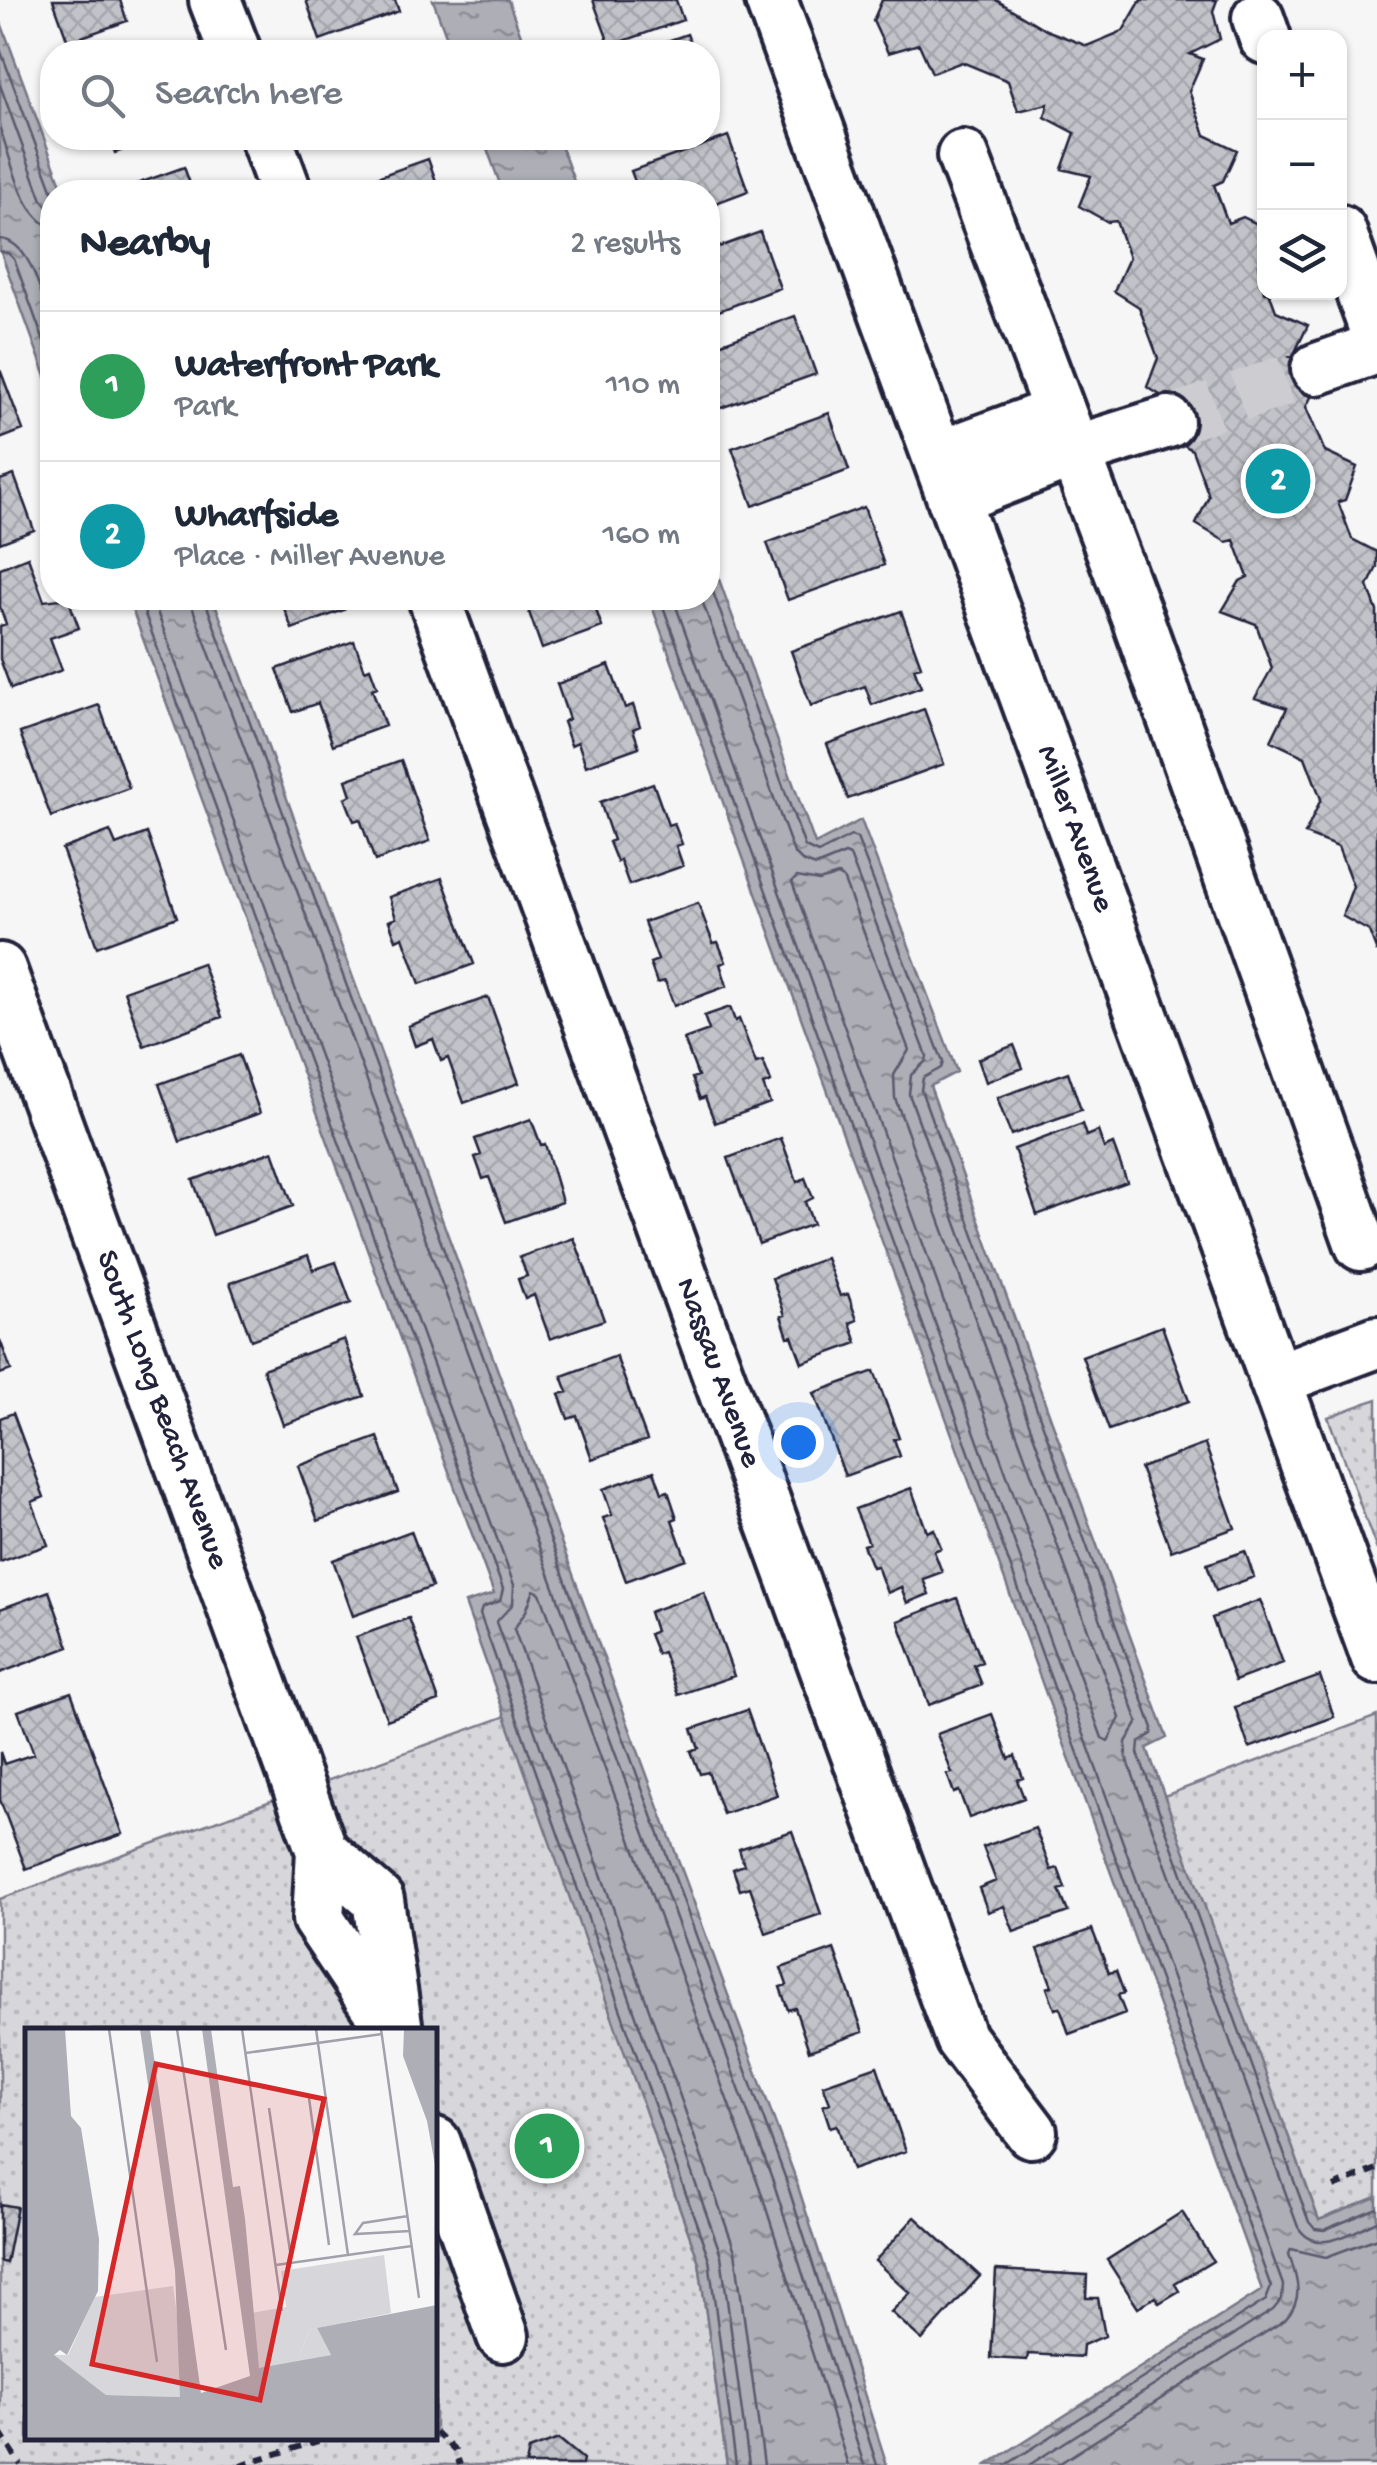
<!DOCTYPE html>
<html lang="en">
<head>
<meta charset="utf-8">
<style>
	:root { --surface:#fff; --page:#f2f2f3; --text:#1f2937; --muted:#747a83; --line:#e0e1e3; --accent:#c8321e }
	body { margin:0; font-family:"Gochi Hand",sans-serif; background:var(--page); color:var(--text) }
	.controls { position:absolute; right:30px; top:30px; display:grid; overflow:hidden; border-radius:20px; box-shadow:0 2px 8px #0004 }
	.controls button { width:90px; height:90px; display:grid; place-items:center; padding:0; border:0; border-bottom:2px solid var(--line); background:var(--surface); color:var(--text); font:50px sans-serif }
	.you { position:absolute; left:798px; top:1442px; width:35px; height:35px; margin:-25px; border:8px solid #fff; border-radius:50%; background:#1a73e8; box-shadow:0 0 0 15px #1a73e833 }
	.badge { display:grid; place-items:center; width:65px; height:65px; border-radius:50%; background:var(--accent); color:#fff; font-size:32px; font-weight:700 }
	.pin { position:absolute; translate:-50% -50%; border:5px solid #fff; box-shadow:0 2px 10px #0006 }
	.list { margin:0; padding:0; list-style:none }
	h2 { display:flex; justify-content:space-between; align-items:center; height:130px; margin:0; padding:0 40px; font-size:42px }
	h2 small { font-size:32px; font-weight:400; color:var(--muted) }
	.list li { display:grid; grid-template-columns:65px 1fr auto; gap:30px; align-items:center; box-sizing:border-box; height:150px; padding:0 40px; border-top:2px solid var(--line) }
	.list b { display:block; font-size:38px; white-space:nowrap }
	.list p { margin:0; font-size:32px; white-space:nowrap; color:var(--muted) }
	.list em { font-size:32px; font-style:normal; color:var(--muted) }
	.icon { flex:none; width:55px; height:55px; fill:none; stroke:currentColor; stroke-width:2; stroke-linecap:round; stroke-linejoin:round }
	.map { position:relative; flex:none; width:1377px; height:2465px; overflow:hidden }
	.search { position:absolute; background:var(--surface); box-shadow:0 2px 8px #0004; left:40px; top:40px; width:680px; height:110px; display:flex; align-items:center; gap:25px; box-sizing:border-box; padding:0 35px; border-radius:40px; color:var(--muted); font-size:38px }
	.panel { position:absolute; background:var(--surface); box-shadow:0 2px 8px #0004; left:40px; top:180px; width:680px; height:430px; border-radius:40px }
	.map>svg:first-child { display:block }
	.park { fill:url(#park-dots); stroke:#7c7c8b; stroke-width:2.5; fill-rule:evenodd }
	.water { fill:url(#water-ripples); stroke:#767685; stroke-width:2.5 }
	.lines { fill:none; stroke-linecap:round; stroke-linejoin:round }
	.shore { stroke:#5a5a6d; stroke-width:2.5 }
	.building { fill:url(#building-cross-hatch); stroke:#22223b; stroke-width:2.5 }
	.minor-tunnel { stroke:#ccccd1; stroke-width:50; stroke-dasharray:50 25; stroke-linecap:butt }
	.minor-casing { stroke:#22223b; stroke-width:58 }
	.path { stroke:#22223b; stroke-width:6; stroke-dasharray:10 8; stroke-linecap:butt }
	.minor { stroke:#fff; stroke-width:50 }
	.labels { text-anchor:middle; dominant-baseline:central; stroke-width:10; stroke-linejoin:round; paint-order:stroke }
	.street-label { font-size:32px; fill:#22223b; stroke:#fff }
	.inset-road { fill:none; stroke:#a1a1ac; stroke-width:2.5 }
	.view { fill:#d62828; fill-opacity:0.15; stroke:#d62828; stroke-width:5 }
	.inset-edge { fill:none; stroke:#22223b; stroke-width:5 }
</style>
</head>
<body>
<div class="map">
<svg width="1377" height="2465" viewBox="0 0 1377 2465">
	<defs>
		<pattern id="park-dots" width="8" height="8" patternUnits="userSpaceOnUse" patternTransform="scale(2.5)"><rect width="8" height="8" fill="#d7d7db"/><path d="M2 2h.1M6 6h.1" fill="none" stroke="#b8b8bd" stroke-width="1.8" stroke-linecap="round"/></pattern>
		<pattern id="water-ripples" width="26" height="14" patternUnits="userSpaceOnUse" patternTransform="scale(2.5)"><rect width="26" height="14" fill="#aeaeb7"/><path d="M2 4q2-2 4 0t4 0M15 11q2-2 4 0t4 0" fill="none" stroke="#8d8d96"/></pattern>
		<pattern id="building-cross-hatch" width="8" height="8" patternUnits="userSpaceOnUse" patternTransform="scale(2.5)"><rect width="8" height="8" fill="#c2c2c9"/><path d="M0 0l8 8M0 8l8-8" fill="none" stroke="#a6a6ae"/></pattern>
	</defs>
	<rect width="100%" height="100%" fill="#f6f6f7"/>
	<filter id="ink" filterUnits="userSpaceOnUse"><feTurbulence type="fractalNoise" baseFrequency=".01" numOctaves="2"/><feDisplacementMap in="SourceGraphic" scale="20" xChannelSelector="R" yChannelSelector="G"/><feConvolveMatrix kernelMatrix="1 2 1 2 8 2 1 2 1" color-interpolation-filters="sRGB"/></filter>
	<g filter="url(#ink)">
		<path class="park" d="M1377,1399V1550L1328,1417Z
			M506,1716L699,2262L727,2465H0V1899ZM28,2030H435V2438H28Z
			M1377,1716V2197L1319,2221L1164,1796Z"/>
		<path class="water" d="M433,0H508L527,52H452Z
			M0,20L64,192H52V393L0,250Z
			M483,138H558L578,192H503Z
			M708,549L815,844L861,820L957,1072L930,1086L1167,1738L1147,1748L1319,2220L1377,2197V2465H987L1262,2290L649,598H708Z
			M128,598H213L794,2174L887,2465H727L699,2262L465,1603L494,1594Z"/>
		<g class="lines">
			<path class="shore" d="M0,49L53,192
				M0,85L42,200L52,211
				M0,129C12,160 20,213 52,228
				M0,239C32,241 43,301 52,327
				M0,252L8,253L14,259L52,364
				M708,578L805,847L818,853L851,836L857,838L943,1062L941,1068L923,1078L921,1090L1153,1728L1152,1734L1139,1742L1138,1753L1309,2222L1315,2229L1324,2230L1377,2208
				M139,598L503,1589L500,1601L482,1608L480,1614L709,2259L736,2465
				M152,598L514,1585L513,1604L496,1622L721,2255L749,2465
				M192,598L193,609L773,2181L864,2465
				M204,598L785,2177L877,2465
				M660,598L1271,2287L1266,2300L1006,2465
				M673,598L1283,2285L1282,2299L1273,2310L1029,2465
				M701,598L794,853L802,861L816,866L845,854L850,856L927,1056L926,1061L911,1075L909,1094L1138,1722L1126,1742V1756L1298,2227C1317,2257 1352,2232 1377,2221
				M838,875L843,878L909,1050L894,1075L895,1098L1120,1718L1108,1741L1102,1738L792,882L797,877L819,881Z
				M764,2465L735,2251L514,1629L526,1611L534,1590L540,1593L759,2186L848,2465
				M1057,2465L1285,2320C1305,2298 1297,2279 1289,2254L1291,2249L1326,2257L1377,2238"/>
		</g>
		<path class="building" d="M53,0H120L127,21L68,42Z
			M306,0H395L399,11L320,40Z
			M593,0H676L683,20L610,46Z
			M882,0H996L1046,30L1087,46L1123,31L1141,0H1217L1213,11L1220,39L1190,54L1203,59L1189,91L1205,135L1237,150L1223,181L1214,185L1228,223L1243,217L1264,227V256L1259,265L1264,292H1269L1276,311L1308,325L1293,356L1290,357L1324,372L1306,407L1325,452L1357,467L1345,500L1338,502L1352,539L1377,552V567L1368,586L1377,611V952L1369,931L1342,916L1353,886L1338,847L1305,834L1321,799L1305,757L1271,741L1287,708L1255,698L1272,668L1256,624L1222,611L1240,581L1248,577L1234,540L1226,542L1196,524L1209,496L1192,450L1164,433L1175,404L1147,387L1158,358L1139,307L1114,291L1129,258L1116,221L1108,222L1079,206L1091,176L1062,169L1075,133L1045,117L1048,104L1018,111L1008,81L962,62L932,73L919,44L888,53L873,21Z
			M687,34L694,52H636Z
			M728,136L748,191L708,206V192H639L631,171Z
			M110,138H158L115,153Z
			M428,159L440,192H367L363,182Z
			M184,167L193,192H130L128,187Z
			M760,232L780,288L708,315V251Z
			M795,316L816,374L718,409L708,381V348Z
			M1,372L23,430L0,439V373Z
			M829,413L849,470L753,506L732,448Z
			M14,475L34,530L0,543V480Z
			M864,507L884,565L788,600L767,543Z
			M28,557L44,601L68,598L79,628L50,638L62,670L11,689L0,659V626L6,624L0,607V568Z
			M280,598H339L344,610L292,629Z
			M524,598H592L602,627L542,649Z
			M901,611L921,666L914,668L921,687L872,705L865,686L811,706L791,651Z
			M354,641L365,670L370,668L377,687L372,689L385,726L333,745L318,703L293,712L277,669Z
			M609,665L625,708L633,705L640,726L633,729L639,747L586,766L578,742L571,745L563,722L569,719L557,684Z
			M99,705L129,788L51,817L20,733Z
			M924,709L944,764L848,799L827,744Z
			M401,760L430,841L375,861L360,819L354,821L345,798L351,795L346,780Z
			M653,783L668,825L674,823L682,844L676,846L683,866L629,885L620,860L617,862L609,842L613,840L600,802Z
			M110,831L116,845L147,833L177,917L97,947L62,849Z
			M442,878L474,964L420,984L403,937L396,940L389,921L396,918L389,897Z
			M698,903L713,943L718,942L726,962L720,964L727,986L674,1006L665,981L657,983L650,963L658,960L644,922Z
			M202,963L222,1017L144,1046L124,991Z
			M488,997L519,1083L464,1103L448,1058L441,1061L433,1039L415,1046L408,1026Z
			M730,1007L735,1021L739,1019L756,1063L763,1061L771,1082L763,1085L770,1103L715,1123L705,1097L700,1099L692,1078L698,1076L684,1039L709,1030L704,1016Z
			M1014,1045L1023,1068L986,1082L978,1059Z
			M239,1055L260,1113L180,1142L159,1084Z
			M1068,1072L1081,1110L1011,1135L997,1098Z
			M531,1119L541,1145L545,1144L562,1202L506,1222L489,1177L483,1179L475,1157L481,1155L475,1139Z
			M1082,1124L1086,1136L1098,1131L1104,1148L1113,1144L1127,1182L1037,1215L1014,1149Z
			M781,1138L797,1182L805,1178L813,1198L805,1202L813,1224L759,1244L728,1158Z
			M273,1151L293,1206L213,1235L193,1180Z
			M574,1238L604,1320L550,1339L534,1295L525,1299L518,1279L527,1276L520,1257Z
			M308,1255L313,1270L336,1262L351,1303L251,1340L230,1283Z
			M826,1258L840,1296L848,1294L857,1320L850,1323L857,1343L802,1363L792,1336L788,1337L781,1316L785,1315L772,1278Z
			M1162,1326L1189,1401L1109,1430L1082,1356Z
			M344,1339L364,1396L283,1425L263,1369Z
			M0,1340L11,1370L0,1374Z
			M616,1356L647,1440L592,1459L577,1416L568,1419L559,1394L568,1392L562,1376Z
			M874,1371L899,1438L894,1439L900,1456L845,1476L814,1393Z
			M13,1413L44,1497L32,1502L48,1545L0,1562V1418Z
			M378,1437L398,1492L318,1521L298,1466Z
			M1205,1444L1235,1528L1171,1551L1140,1468Z
			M654,1471L662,1493L668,1491L677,1518L672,1520L686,1559L626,1581L603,1518L612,1515L603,1489Z
			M911,1488L927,1532L934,1529L941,1548L934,1551L942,1572L923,1579L929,1594L907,1603L901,1587L887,1593L877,1566L872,1567L863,1545L869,1543L855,1509Z
			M411,1531L432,1587L353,1616L333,1560Z
			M1245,1551L1254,1577L1216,1591L1207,1564Z
			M49,1591L69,1647L0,1673V1609Z
			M704,1592L734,1676L678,1695L663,1652L657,1654L649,1634L655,1631L649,1612Z
			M957,1598L982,1662L974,1665L982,1685L929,1705L898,1621Z
			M1260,1600L1283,1663L1235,1681L1212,1618Z
			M409,1618L439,1701L387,1720L356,1637Z
			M1320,1676L1334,1717L1249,1748L1235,1707Z
			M71,1692L123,1834L26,1869L0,1800V1752L4,1764L34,1754L18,1711Z
			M747,1710L777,1795L723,1814L708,1772L700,1774L691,1751L699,1748L692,1729Z
			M992,1714L1009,1759L1015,1756L1023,1778L1017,1780L1024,1798L969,1818L959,1791L954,1793L947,1774L952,1773L937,1734Z
			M1035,1828L1051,1870L1058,1868L1065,1888L1059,1890L1068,1912L1014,1932L1004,1906L988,1912L979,1888L996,1881L983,1847Z
			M792,1831L821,1914L766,1933L750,1887L740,1890L733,1869L744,1865L739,1849Z
			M1092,1929L1109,1973L1116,1971L1124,1993L1118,1995L1125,2013L1069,2034L1060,2007L1055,2009L1047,1988L1052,1986L1038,1949Z
			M834,1949L863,2032L809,2051L795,2008L788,2010L780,1987L787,1985L781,1968Z
			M877,2066L906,2151L852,2170L837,2125L830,2127L823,2106L830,2103L823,2085Z
			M0,2204L17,2207L6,2263L0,2261Z
			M1182,2212L1213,2261L1175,2284L1179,2291L1159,2303L1155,2297L1138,2308L1107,2260Z
			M915,2217L980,2276L922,2340L891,2312L910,2293L875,2261Z
			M996,2270L1087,2275L1086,2298H1098L1105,2336L1083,2345L1082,2357L1028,2354L1027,2360L991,2358Z
			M559,2439L583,2459L582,2465H526L529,2450Z"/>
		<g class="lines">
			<path class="minor-tunnel" d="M1168,422L1317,369"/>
			<g class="minor-casing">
				<path id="minor" d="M215,0L235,52
					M771,0L1377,1658
					M1258,18L1265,38
					M266,138L286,192
					M963,156L1137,617L1361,1245
					M1340,231L1377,335
					M1317,369L1377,348
					M938,457L1059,412
					M953,499L1075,451L1168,422
					M434,598L961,2039L1031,2132
					M0,969L322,1851L318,1919L392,2030
					M1275,1380L1377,1342
					M322,1851L378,1900L396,2024
					M435,2143L503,2336"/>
			</g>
			<path class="path" d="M1334,2187L1377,2169
				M435,2432L455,2451L460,2465
				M0,2433L21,2465
				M240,2465L328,2438"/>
			<use href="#minor" class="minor"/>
		</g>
	</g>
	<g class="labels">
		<g class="street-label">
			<text transform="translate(1074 829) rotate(70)">Miller Avenue</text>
			<text transform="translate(717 1373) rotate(70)">Nassau Avenue</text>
			<text transform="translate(161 1410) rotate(70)">South Long Beach Avenue</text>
		</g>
	</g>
	<g transform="translate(25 2028)">
		<rect width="412" height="412" fill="#f6f6f7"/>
		<path d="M292,300L306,327L272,334L284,302Z" fill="#d7d7db"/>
		<path d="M359,227L366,285L284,302L272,334L234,341L226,285L261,279L256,243ZM148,258L158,330L155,369L81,367L28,327H43L70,269Z" fill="#d7d7db"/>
		<path d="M0,1H40L46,88L56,100L74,211L73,263L42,327L35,322L29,327L81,367L155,369L150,242L115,1H125L176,365L225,348L177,1H186L208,159L215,158L220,191L234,340L306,327L292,300L412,277V412H0ZM379,1H412V148L402,93L378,28Z" fill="#aeaeb7"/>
		<path class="inset-road" d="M84,1L132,334M152,1L201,322M217,1L257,283M291,1L323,227M356,1L394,270M221,25L357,6M284,70L304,217M244,80L265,223M383,188L338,195L330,206L385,203M251,237L387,218"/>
		<path class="view" d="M131,36L299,71L235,372L67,336Z"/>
		<rect width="412" height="412" class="inset-edge"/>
	</g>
</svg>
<div class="controls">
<button>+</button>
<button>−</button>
<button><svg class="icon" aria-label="layers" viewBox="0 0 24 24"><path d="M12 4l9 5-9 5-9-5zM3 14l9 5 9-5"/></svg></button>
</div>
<div class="you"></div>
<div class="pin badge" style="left:547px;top:2146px;background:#2e9e5b">1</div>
<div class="pin badge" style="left:1278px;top:481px;background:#0f9aa8">2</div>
<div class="search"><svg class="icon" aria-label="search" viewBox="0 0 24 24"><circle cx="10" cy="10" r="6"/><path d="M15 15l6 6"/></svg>Search here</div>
<section class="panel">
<h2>Nearby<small>2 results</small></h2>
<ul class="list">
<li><span class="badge" style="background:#2e9e5b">1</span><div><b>Waterfront Park</b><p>Park</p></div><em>110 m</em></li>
<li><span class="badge" style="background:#0f9aa8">2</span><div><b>Wharfside</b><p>Place · Miller Avenue</p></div><em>160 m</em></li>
</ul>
</section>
</div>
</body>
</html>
